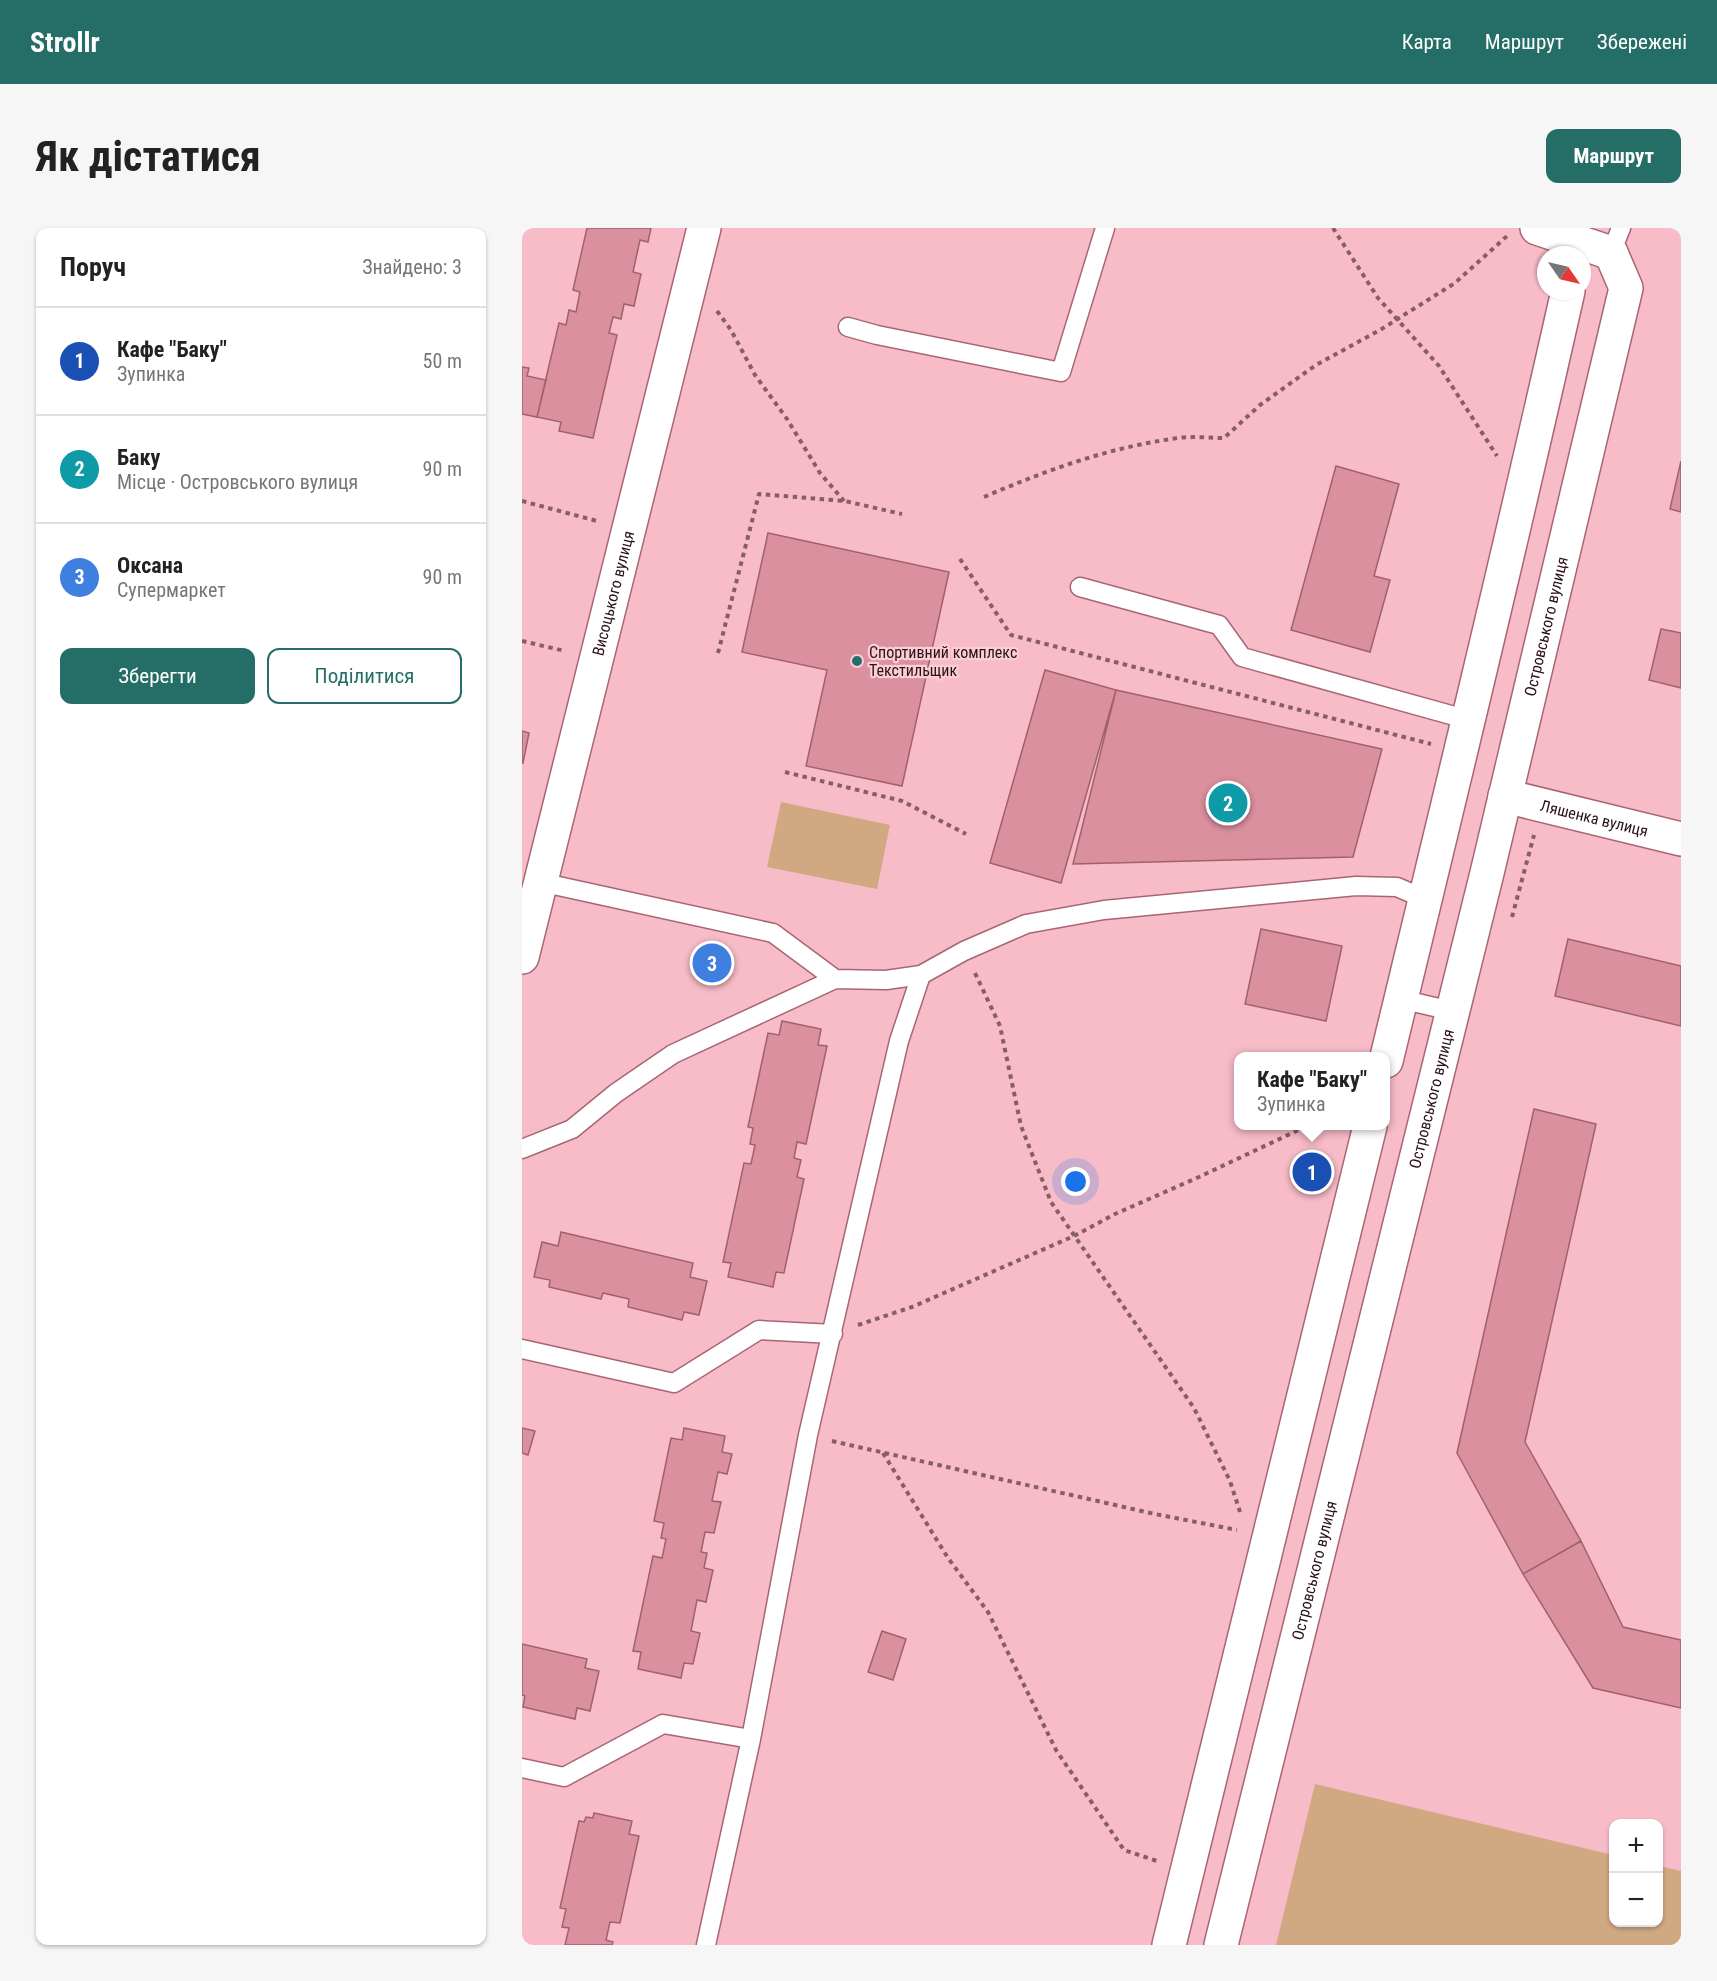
<!DOCTYPE html>
<html lang="uk">
<head>
<meta charset="utf-8">
<style>
	:root { --surface:#fff; --page:#f6f6f6; --text:#222; --muted:#767676; --line:#e0e0e0; --accent:#256e67 }
	body { margin:0; font-family:"Roboto Condensed",sans-serif; background:var(--page); color:var(--text) }
	.controls { position:absolute; right:18px; bottom:18px; display:grid; overflow:hidden; border-radius:12px; box-shadow:0 2px 4px #0004 }
	.controls button { width:54px; height:54px; display:grid; place-items:center; padding:0; border:0; border-bottom:2px solid var(--line); background:var(--surface); color:var(--text); font:30px sans-serif }
	.compass { position:absolute; left:1015px; top:18px; width:54px; height:54px; border-radius:50%; background:var(--surface); box-shadow:0 2px 4px #0004; rotate:124deg }
	.you { position:absolute; left:554px; top:954px; width:21px; height:21px; margin:-15px; border:4px solid #fff; border-radius:50%; background:#1a73e8; box-shadow:0 0 0 9px #1a73e833 }
	.badge { display:grid; place-items:center; width:39px; height:39px; border-radius:50%; background:var(--accent); color:#fff; font-size:20px; font-weight:700 }
	.pin { position:absolute; translate:-50% -50%; border:3px solid #fff; box-shadow:0 2px 6px #0006 }
	.popup { position:absolute; left:712px; top:824px; width:156px; height:78px; box-sizing:border-box; display:grid; place-content:center; border-radius:12px; background:var(--surface); filter:drop-shadow(0 2px 4px #0005); font-size:20px; white-space:nowrap; color:var(--muted) }
	.popup b { font-size:22px; color:var(--text) }
	.popup::after { content:''; position:absolute; left:50%; top:100%; margin-left:-12px; border:12px solid transparent; border-top-color:var(--surface) }
	.list { margin:0; padding:0; list-style:none }
	h2 { display:flex; justify-content:space-between; align-items:center; height:78px; margin:0; padding:0 24px; font-size:26px }
	h2 small { font-size:20px; font-weight:400; color:var(--muted) }
	.list li { display:grid; grid-template-columns:39px 1fr auto; gap:18px; align-items:center; box-sizing:border-box; height:108px; padding:0 24px; border-top:2px solid var(--line) }
	.list b { display:block; font-size:22px; white-space:nowrap }
	.list p { margin:0; font-size:20px; white-space:nowrap; color:var(--muted) }
	.list em { font-size:20px; font-style:normal; color:var(--muted) }
	.actions { display:flex; gap:12px; padding:18px 24px }
	.actions a { flex:1; padding:14px 0; border:2px solid var(--accent); border-radius:12px; text-align:center; font-size:21px; color:var(--accent) }
	.actions .main { background:var(--accent); color:#fff }
	.map { position:relative; flex:none; width:1159px; height:1717px; overflow:hidden; border-radius:12px }
	header { display:flex; align-items:center; gap:36px; box-sizing:border-box; height:84px; padding:0 30px; background:var(--accent); color:#fff }
	header strong { font-size:28px }
	nav { display:flex; gap:33px; margin-inline-start:auto; font-size:21px }
	.intro { display:flex; align-items:center; justify-content:space-between; box-sizing:border-box; height:144px; padding:0 36px }
	h1 { margin:0; font-size:42px }
	.button { padding:15px 27px; border-radius:12px; background:var(--accent); color:#fff; font-size:21px; font-weight:700 }
	main { display:flex; gap:36px; padding:0 36px }
	aside { flex:1; background:var(--surface); border-radius:12px; box-shadow:0 2px 4px #0004 }
	.map>svg:first-child { display:block }
	.green { fill:#d0a982 }
	.building { fill:#db909f; stroke:#a1606e; stroke-width:1.5 }
	.lines { fill:none; stroke-linecap:round; stroke-linejoin:round }
	.service-casing { stroke:#a86674; stroke-width:21 }
	.minor-casing { stroke:#a86674; stroke-width:36 }
	.tertiary-casing { stroke:#a86674; stroke-width:36 }
	.path { stroke:#875e66; stroke-width:4; stroke-dasharray:4.5 4.5; stroke-linecap:butt }
	.service { stroke:#fff; stroke-width:18 }
	.minor { stroke:#fff; stroke-width:33 }
	.tertiary { stroke:#fff; stroke-width:33 }
	.poi-dot { fill:#256e67; stroke:#fbced6; stroke-width:2 }
	.labels { text-anchor:middle; dominant-baseline:central; stroke-width:4.5; stroke-linejoin:round; paint-order:stroke }
	.street-label { font-size:16px; fill:#2b1117; stroke:#fbced6 }
	.poi-label { font-size:16px; fill:#2b1117; stroke:#fbced6; text-anchor:start }
</style>
</head>
<body>
<header>
<strong>Strollr</strong>
<nav><a>Карта</a><a>Маршрут</a><a>Збережені</a></nav>
</header>
<div class="intro"><h1>Як дістатися</h1><a class="button">Маршрут</a></div>
<main>
<aside>
<h2>Поруч<small>Знайдено: 3</small></h2>
<ul class="list">
<li><span class="badge" style="background:#1a4fb4">1</span><div><b>Кафе &quot;Баку&quot;</b><p>Зупинка</p></div><em>50 m</em></li>
<li><span class="badge" style="background:#0f9aa8">2</span><div><b>Баку</b><p>Місце · Островського вулиця</p></div><em>90 m</em></li>
<li><span class="badge" style="background:#3f7fe0">3</span><div><b>Оксана</b><p>Супермаркет</p></div><em>90 m</em></li>
</ul>
<div class="actions"><a class="main">Зберегти</a><a>Поділитися</a></div>
</aside>
<div class="map">
<svg width="1159" height="1717" viewBox="0 0 1159 1717">
	<rect width="100%" height="100%" fill="#f7bcc7"/>
	<path class="green" d="M259,574L368,597L355,661L245,639Z
		M793,1556L1091,1627L1092,1694H1136L1137,1638L1159,1643V1717H754Z"/>
	<path class="building" d="M65,0H129L126,14L118,12L111,44L119,46L112,78L102,76L99,91L91,89L87,105L95,107L71,210L37,203L39,194L15,189L37,95L44,97L47,82L54,84L58,64L51,62Z
		M0,139L7,140L5,148L24,152L15,189L0,186Z
		M1159,233V284L1148,281Z
		M814,238L877,256L852,348L868,352L848,424L769,402Z
		M246,305L427,344L380,558L284,538L305,442L220,424Z
		M1139,401L1159,405V460L1127,452Z
		M523,442L594,462L539,655L468,635Z
		M594,462L860,521L831,629L551,636Z
		M0,503L7,505L1,535H0Z
		M739,701L820,718L804,793L723,776Z
		M1046,711L1159,738V798L1033,768Z
		M260,793L299,801L296,817L305,818L284,916L275,914L272,930L279,932L275,949L282,951L262,1045L254,1044L251,1059L206,1049L209,1035L201,1034L222,935L229,936L233,917L228,916L231,900L226,899L246,805L257,807Z
		M1012,881L1074,896L1003,1214L1059,1313L1001,1346L935,1225Z
		M39,1004L171,1035L168,1049L185,1053L177,1087L162,1084L160,1092L106,1079L107,1071L81,1065L79,1071L27,1059L28,1052L12,1049L20,1014L36,1018Z
		M0,1200L13,1203L6,1227L0,1225Z
		M162,1200L203,1208L200,1224L210,1226L205,1246L196,1244L190,1273L199,1274L192,1305L183,1304L179,1324L185,1325L182,1340L191,1342L184,1374L175,1372L169,1403L178,1405L171,1436L162,1435L159,1450L116,1441L119,1424L111,1423L131,1328L140,1330L144,1311L139,1310L142,1295L132,1293L149,1210L160,1212Z
		M1059,1313L1101,1399L1159,1412V1480L1071,1460L1001,1346Z
		M360,1403L384,1411L371,1452L346,1444Z
		M0,1416L65,1431L63,1440L77,1443L68,1483L55,1480L53,1491L1,1479L3,1468L0,1467Z
		M72,1585L110,1593L107,1606L117,1608L98,1695L88,1694L84,1712L91,1714L90,1717H43L47,1700L40,1699L44,1681L38,1680L57,1593L62,1594L64,1589L71,1590Z"/>
	<g class="lines">
		<g class="service-casing">
			<path id="service" d="M1089,25L1099,0
				M326,99L355,107L539,144L583,0
				M558,359L697,397L720,429L947,492
				M18,654L251,705L313,751L364,752L399,747L442,723L504,696L582,682L834,658L875,659L903,671
				M878,771L930,783
				M0,921L50,901L94,865L151,826L313,751
				M0,1121L152,1155L237,1102L311,1106
				M0,1540L42,1549L141,1496L229,1511
				M184,1717L229,1511L286,1207L377,813L399,747"/>
		</g>
		<g class="minor-casing">
			<g id="minor">
				<path id="s1" d="M983,568L1159,611"/>
				<path id="s2" d="M0,729C59,486 123,243 182,0"/>
			</g>
		</g>
		<g class="tertiary-casing">
			<g id="tertiary">
				<path d="M1015,0L1089,25"/>
				<path d="M864,833C926,577 988,321 1046,63"/>
				<path d="M647,1717L848,898"/>
				<path id="s3" d="M699,1717L965,645L1104,60L1089,25"/>
			</g>
		</g>
		<path class="path" d="M811,0L856,70L917,138L975,228
			M195,83L209,102L233,147L265,191L298,245L322,273
			M462,269C525,242 588,219 656,210C671,208 687,210 702,210L738,177L794,137L858,102L933,55L985,8
			M0,273L75,293
			M438,331L489,407L909,516
			M0,413L43,423
			M196,425L237,266L323,273L380,286
			M263,544L380,573L444,606
			M990,689L1012,607
			M453,745L478,798L499,898L529,974L672,1180L708,1253L718,1284
			M336,1097L390,1079L552,1008L593,986L677,949L785,898
			M310,1213L633,1286L715,1302
			M361,1225L426,1330L466,1384L534,1522L602,1622L635,1633"/>
		<use href="#service" class="service"/>
		<use href="#minor" class="minor"/>
		<use href="#tertiary" class="tertiary"/>
	</g>
	<circle class="poi-dot" cx="335" cy="433" r="6"/>
	<g class="labels">
		<g class="street-label">
			<text stroke="none"><textPath href="#s2" startOffset="375">Висоцького вулиця</textPath></text>
			<text stroke="none"><textPath href="#s3" startOffset="1358">Островського вулиця</textPath></text>
			<text stroke="none"><textPath href="#s1" startOffset="92">Ляшенка вулиця</textPath></text>
			<text stroke="none"><textPath href="#s3" startOffset="872">Островського вулиця</textPath></text>
			<text stroke="none"><textPath href="#s3" startOffset="386">Островського вулиця</textPath></text>
		</g>
		<g class="poi-label">
			<text x="347" y="424">Спортивний комплекс<tspan x="347" dy="18">Текстильщик</tspan></text>
		</g>
	</g>
</svg>
<div class="controls">
<button>+</button>
<button>−</button>
</div>
<svg class="compass" viewBox="-18 -18 36 36"><path d="M0-13l5 13h-10z" fill="#e53935"/><path d="M0 13l5-13h-10z" fill="#767676"/></svg>
<div class="you"></div>
<div class="pin badge" style="left:790px;top:944px;background:#1a4fb4">1</div>
<div class="popup"><b>Кафе &quot;Баку&quot;</b>Зупинка</div>
<div class="pin badge" style="left:706px;top:575px;background:#0f9aa8">2</div>
<div class="pin badge" style="left:190px;top:735px;background:#3f7fe0">3</div>
</div>
</main>
</body>
</html>
